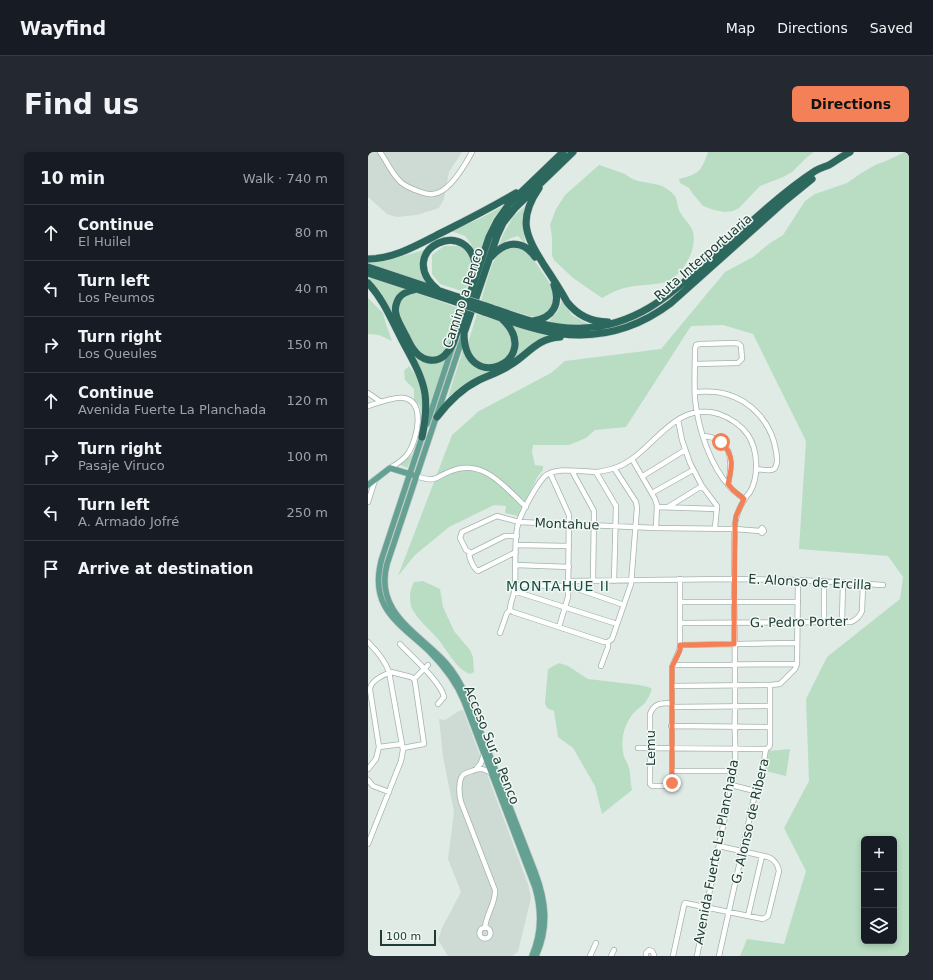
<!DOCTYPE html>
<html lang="en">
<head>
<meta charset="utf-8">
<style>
	:root { --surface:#171b24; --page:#242831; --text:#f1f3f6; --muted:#9ea1a6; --line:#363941; --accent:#f38056 }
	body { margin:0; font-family:"DejaVu Sans",sans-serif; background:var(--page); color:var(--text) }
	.controls { position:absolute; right:12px; bottom:12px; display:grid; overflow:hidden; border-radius:6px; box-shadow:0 2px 6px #0003 }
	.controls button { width:36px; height:36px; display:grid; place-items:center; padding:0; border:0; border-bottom:1px solid var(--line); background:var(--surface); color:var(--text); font:20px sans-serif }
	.scale { position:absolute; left:12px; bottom:10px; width:56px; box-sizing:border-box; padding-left:4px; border:2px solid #203b35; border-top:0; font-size:11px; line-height:14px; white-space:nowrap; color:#203b35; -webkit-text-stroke:3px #f0f8f4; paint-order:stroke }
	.stop { position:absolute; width:12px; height:12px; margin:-9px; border:3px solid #f38056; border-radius:50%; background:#fff }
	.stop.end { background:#f38056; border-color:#fff; box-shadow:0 1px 4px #0008 }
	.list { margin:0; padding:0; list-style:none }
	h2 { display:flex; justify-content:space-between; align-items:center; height:52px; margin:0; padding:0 16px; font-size:17px }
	h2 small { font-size:13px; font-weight:400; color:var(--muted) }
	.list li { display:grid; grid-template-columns:26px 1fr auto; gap:12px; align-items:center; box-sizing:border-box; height:56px; padding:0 16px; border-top:1px solid var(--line) }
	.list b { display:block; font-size:15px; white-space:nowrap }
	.list p { margin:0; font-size:13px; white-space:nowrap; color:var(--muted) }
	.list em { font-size:13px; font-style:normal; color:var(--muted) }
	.icon { flex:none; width:22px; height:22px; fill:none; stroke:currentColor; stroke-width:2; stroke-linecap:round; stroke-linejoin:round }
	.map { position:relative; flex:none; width:541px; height:804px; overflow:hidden; border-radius:6px }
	header { display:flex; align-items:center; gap:24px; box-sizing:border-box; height:56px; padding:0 20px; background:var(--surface); border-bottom:1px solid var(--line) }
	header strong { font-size:19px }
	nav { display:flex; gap:22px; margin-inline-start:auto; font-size:14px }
	.intro { display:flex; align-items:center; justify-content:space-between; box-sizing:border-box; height:96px; padding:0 24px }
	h1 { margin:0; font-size:28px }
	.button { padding:10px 18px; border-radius:6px; background:var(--accent); color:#111; font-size:14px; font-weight:700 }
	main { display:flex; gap:24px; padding:0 24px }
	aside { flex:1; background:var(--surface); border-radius:6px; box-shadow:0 2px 6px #0003 }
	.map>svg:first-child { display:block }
	.built { fill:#cedbd5 }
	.green { fill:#b8ddc3; fill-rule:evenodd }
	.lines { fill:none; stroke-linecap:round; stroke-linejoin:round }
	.minor-casing { stroke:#a3b3ad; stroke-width:6 }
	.major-casing { stroke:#c1c8c6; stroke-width:7 }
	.highway-casing { stroke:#c1c8c6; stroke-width:8 }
	.minor { stroke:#fff; stroke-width:4.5 }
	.major { stroke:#64a193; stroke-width:5.5 }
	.highway { stroke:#2c685d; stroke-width:7 }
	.highway-bridge-casing { stroke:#c1c8c6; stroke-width:8; stroke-linecap:butt }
	.highway-bridge { stroke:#2c685d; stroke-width:7 }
	.route { stroke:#f38056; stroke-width:5 }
	.labels { text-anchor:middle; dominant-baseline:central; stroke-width:3; stroke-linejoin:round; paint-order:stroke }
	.street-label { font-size:13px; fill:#203b35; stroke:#f0f8f4 }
	.neighbourhood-label { font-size:14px; letter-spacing:1px; fill:#1c4d43; stroke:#f0f8f4 }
</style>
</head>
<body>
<header>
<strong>Wayfind</strong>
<nav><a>Map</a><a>Directions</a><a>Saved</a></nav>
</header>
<div class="intro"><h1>Find us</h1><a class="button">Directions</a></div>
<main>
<aside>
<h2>10 min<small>Walk · 740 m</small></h2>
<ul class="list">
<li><svg class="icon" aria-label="ahead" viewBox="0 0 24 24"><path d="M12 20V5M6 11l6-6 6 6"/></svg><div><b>Continue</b><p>El Huilel</p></div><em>80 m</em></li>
<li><svg class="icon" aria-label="left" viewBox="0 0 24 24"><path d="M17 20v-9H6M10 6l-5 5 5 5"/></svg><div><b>Turn left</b><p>Los Peumos</p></div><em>40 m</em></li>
<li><svg class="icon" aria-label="right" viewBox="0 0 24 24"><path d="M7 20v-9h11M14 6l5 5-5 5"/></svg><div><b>Turn right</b><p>Los Queules</p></div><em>150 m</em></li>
<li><svg class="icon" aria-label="ahead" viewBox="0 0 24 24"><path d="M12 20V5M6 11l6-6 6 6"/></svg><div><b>Continue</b><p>Avenida Fuerte La Planchada</p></div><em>120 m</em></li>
<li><svg class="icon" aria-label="right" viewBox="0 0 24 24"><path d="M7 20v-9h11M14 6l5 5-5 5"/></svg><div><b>Turn right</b><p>Pasaje Viruco</p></div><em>100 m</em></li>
<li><svg class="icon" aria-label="left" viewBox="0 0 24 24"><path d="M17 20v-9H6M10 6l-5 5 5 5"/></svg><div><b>Turn left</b><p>A. Armado Jofré</p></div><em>250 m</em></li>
<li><svg class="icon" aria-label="arrive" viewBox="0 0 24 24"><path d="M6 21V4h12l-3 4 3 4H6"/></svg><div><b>Arrive at destination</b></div></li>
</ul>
</aside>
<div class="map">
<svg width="541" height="804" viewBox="0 0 541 804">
	<rect width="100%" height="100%" fill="#e0ebe6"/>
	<path class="built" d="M0,0H94L81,20L76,47L71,56L49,63L29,65L19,62L0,45Z
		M95,558L160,732L163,746L150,800L144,804H80L70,788L74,776L93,740L80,707L86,660L75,605L71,567L77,568L91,559Z"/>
	<path class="green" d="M340,0H446L438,6L424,20L415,25L392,34L371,56L365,59L357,60L346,58L335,54L325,42L321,36L312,31L311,27C332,22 333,19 340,0Z
		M537,0H541V804H372L379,787L416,792L438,719L416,676L441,629L438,547L459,505L532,447L535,425L520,404L431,397L438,289L385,182L355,173L323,174L258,275L227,278L218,286L201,293H165L164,300L167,313L175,314V318L170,324L150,364L137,361L138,354L126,353L81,375L47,403L30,424L84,283L111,259L183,221L197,209L293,197L357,120L385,105L402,91L415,83L437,49L447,42L479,31L492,22L507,13L518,9ZM496,687H526V789H496Z
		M231,13C240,16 249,19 257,22C260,24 264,27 267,28C278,32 290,30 299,37C312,46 307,49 312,60C315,66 321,71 324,77C331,95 316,121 300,129C293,132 285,132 277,133C259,134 249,137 234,146L205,126L186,108L184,103V85L182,73L188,57L197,43Z
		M158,53C154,70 154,76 158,93L150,84L143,86L131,93L136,81L145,65Z
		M135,54L125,67L109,105L103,92L97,84L83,79L113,66Z
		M76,94H94L103,104L105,123L100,134L94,139L72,132L64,122V103Z
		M141,95H151L162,102L183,133L186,145L182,159L175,163L169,165L161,164L113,149C117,137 123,108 132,100C134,98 138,97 141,95Z
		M56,98C53,105 50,115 53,122C54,125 58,128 60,130L59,131L0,111V110L18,109Z
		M0,124L36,137L25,163L0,128Z
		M49,141L93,157L79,196L73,203L61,207C57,204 51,201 48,197C45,192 42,186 40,180C32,165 21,141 49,141Z
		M0,146L15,161L18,172L24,189L11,183L0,182Z
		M194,148L204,163L211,167L220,172L202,173L180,170L190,159Z
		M109,162L131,169L142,179L144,194L136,209L122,213L110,209L103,202L100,191Z
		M145,174L181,183L167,192L140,212C148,203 152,194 149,183C148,179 146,176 145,174Z
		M44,198L50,207L78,204L61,255Z
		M95,198L98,204L122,218H128L88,239L80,245Z
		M41,214L49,225L55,250L53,272V263L52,254L46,247V237L37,228L36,219Z
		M46,302L39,316L31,312Z
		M55,429L72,437L75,455L81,468L86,479L102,498L105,505L106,520C103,522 101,522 98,520C89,516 77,496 70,487C63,479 46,464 43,454C41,446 42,437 46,430Z
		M191,511L200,514L220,527L271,533L280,535L284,537C282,542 280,547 277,551C272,556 266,559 262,566C254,578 253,592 256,605C258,609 260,612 261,616C263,623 262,631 264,638L234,662L227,634L205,596L190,585L186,559L179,556L177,551L180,517Z
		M422,597L418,624L397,619L401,599Z"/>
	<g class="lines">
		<g class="minor-casing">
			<path id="minor" d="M12,0C18,8 22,18 29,26C34,33 42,36 50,39C55,41 60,43 65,42C81,41 97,13 104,0
				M327,212L370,211L374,207L373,194L371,192L368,191L332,192L328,193L327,197C327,214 326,230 327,247C330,276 342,314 362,335C366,340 371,343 376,347
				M327,240C337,239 348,239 358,242C384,249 404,272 408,299C409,304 410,313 406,317C402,320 393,317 388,317
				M0,241L13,250
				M0,254C10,251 27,244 36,246C58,250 49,287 41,300C37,307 29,312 22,316
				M310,268L314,288L322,311L334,334L349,354L347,376
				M335,284C365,286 365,309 360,333
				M264,307L287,347L289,353L288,376
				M204,319L226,359L225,429
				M228,320L248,354L246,429
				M182,321L201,363L200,445L191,475
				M48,324C69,331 65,326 83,319C115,306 137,335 158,355
				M275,324L317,298
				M284,341L325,318
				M0,350L7,328
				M289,355L349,357
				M300,355L334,334
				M149,384H137L103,401L98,398L92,386L94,380L129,364L151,370L288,376L367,377L392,379L394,381L396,379L395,377L394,376L392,379
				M148,393L201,394
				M101,400C101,406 105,416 110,419L148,400
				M148,413L201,415
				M201,429L360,427L430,428L515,433
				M456,429V470
				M147,433L201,434L256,453
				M146,439L249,472
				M312,450H430
				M142,458L145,460L236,490H240
				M474,470L475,430
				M312,471L483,470C488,468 492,464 494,459L495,432
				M132,481L139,461L142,458C142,450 146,444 147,436C148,416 146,396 149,377C150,365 168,334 176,325C187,314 214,320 229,320C235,319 241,318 247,316C285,303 303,248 351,262C362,266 373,273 380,283C390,298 391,324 382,340C380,343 379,343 377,347C372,354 368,364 367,372C366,379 367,387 366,395C366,411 366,428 366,445C367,482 367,520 367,558C366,576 368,595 367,613C365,633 358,658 354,679C345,721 337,762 329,804
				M0,490C9,499 17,508 21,520L35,598L33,609L0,692
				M32,492C43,504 73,530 76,545L70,552
				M312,493L429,491
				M305,513L429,512
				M233,514L240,495V490L244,487L263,432L269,356L268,350L246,316
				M46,527L60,513
				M304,534L402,533L412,532L427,517L429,512L430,428
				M304,551C293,551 286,551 282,562V632L284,634H300L304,631V515L311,499L312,495V427
				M304,555L402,554
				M303,574L402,575
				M11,595L34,592
				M270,596L398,597
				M109,616L113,611L116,602
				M0,617L8,607L11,595L2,538C2,529 15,523 23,520L43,525L46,527L47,530L56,592L35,596
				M304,619H366
				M0,628L5,634L21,640
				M363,633L383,638L388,637
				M380,764L394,704
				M111.5 781a5.5 5.5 0 1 1 11 0a5.5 5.5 0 1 1-11 0Z
				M117,776C118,762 128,751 127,738L93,650C91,644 90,628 95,623C97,621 101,620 104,619C112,615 117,617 124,622
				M222,804L228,791
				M243,804L246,798
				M278,804V801L281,798L284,799L286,803
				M305,804L316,753L317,751L395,767L400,764L411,719C410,713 406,707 400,705L351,694
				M351,804L388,637L392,633L398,597L401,595L402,593V533"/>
		</g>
		<g class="major-casing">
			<path id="major" d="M96,182L19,412C6,461 51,481 78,511C88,522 94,534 100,547L167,720C178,749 181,775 168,804
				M59,272L84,196
				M55,282L14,406C0,455 30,470 61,499C76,514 88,529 96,549L167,735C174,759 174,781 164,804
				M0,333L22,316L45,323"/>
		</g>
		<g class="highway-casing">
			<path id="highway" d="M171,36C149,68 158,84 176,113C184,125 192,137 199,150C210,164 223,170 240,170
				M123,105C136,90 154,86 167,105
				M0,107C27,107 51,92 75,80C99,68 124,55 148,41
				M0,115L90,145
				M0,121L88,150
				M0,131C15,147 23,167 33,186C42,204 54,222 57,242C59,257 57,271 54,285
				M49,137C41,139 32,141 29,150C24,161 32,172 37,182C40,187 42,193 46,198C53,208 66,212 76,204C80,200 83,196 85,192L121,85L129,69L141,52L195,0
				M71,139C21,98 106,59 108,120
				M118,154C150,165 182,178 215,176C266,174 300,145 336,113C357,94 378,74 399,56C414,43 430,30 447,19C452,16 456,15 461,13C468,9 474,4 482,0
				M116,160C134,166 151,173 169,177C218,190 262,182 303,151L417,49L444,27
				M134,167C178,208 96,245 96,181L129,84L135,71L147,56L205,0
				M165,169C185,166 193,152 186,133
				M69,265C81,249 93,237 111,228C122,223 134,219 144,212C161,201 170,186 192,185"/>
		</g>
		<use href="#minor" class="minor"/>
		<use href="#major" class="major"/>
		<use href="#highway" class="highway"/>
		<g class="highway-bridge-casing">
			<path id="highway-bridge" d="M90,145L118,154
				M88,150L116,160"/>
		</g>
		<use href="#highway-bridge" class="highway-bridge"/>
	</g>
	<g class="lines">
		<path class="route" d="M304,631V515L312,498V493L366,492L367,373L368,364L376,347L365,338L360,332C364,316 367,303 353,290"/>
	</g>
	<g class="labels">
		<g class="street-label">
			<text transform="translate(335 105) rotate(-41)">Ruta Interportuaria</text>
			<text transform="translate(95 146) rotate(-72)">Camino a Penco</text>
			<text transform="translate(199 372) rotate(2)">Montahue</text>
			<text transform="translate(442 430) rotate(3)">E. Alonso de Ercilla</text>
			<text transform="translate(431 470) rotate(-1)">G. Pedro Porter</text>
			<text transform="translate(124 593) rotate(68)">Acceso Sur a Penco</text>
			<text transform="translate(282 596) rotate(-90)">Lemu</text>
			<text transform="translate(382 669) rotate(-77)">G. Alonso de Ribera</text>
			<text transform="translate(348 700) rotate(-79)">Avenida Fuerte La Planchada</text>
		</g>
		<g class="neighbourhood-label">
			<text x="190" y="434">MONTAHUE II</text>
		</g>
	</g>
</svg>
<div class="controls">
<button>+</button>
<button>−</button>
<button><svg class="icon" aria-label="layers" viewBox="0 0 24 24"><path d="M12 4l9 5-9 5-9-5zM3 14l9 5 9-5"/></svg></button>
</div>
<div class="scale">100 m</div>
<div class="stop" style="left:353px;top:290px"></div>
<div class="stop end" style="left:304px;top:631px"></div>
</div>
</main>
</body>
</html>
